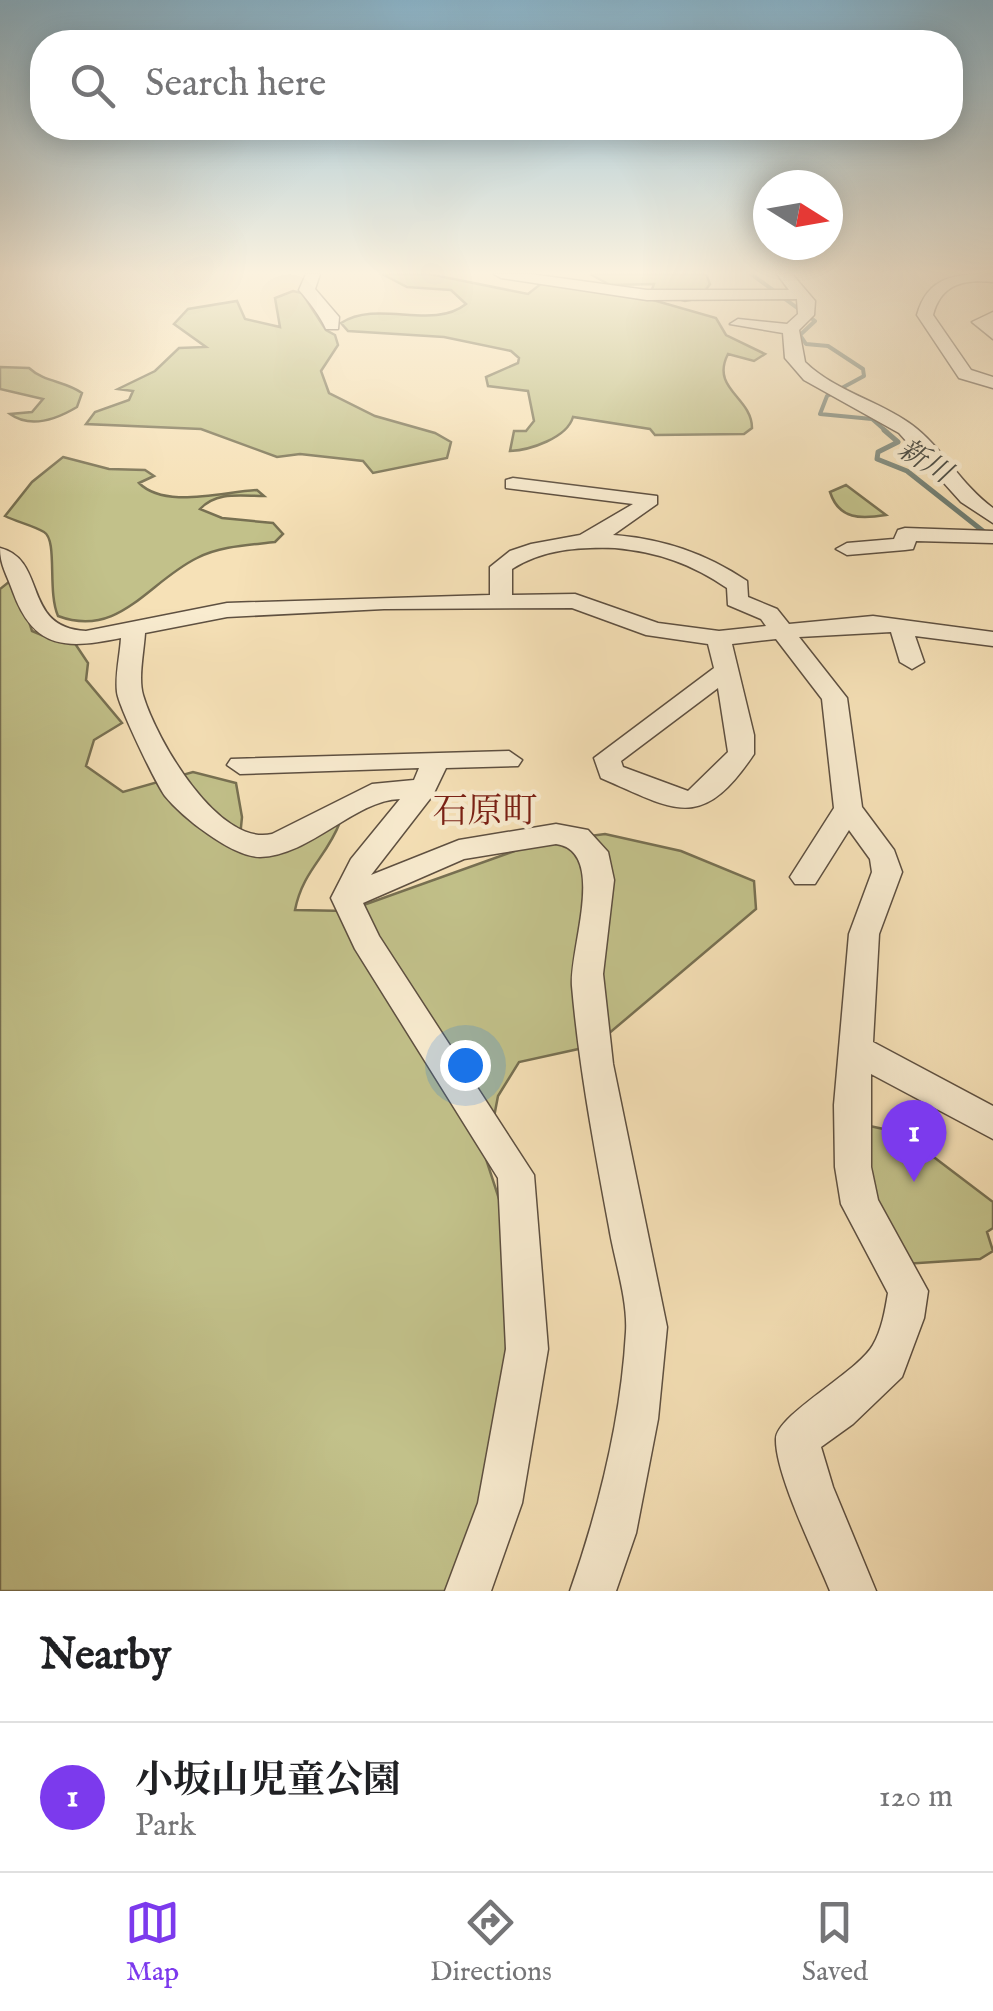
<!DOCTYPE html>
<html lang="en">
<head>
<meta charset="utf-8">
<style>
	:root { --surface:#fff; --page:#f2f2f2; --text:#202124; --muted:#757577; --line:#e0e0e0; --accent:#7c3aed }
	body { margin:0; font-family:"IM FELL English","Noto Serif JP",serif; background:var(--page); color:var(--text) }
	.compass { position:absolute; left:753px; top:170px; width:90px; height:90px; border-radius:50%; background:var(--surface); box-shadow:0 5px 25px #0003; rotate:101deg }
	.you { position:absolute; left:465px; top:1065px; width:35px; height:35px; margin:-25px; border:8px solid #fff; border-radius:50%; background:#1a73e8; box-shadow:0 0 0 15px #1a73e833 }
	.badge { display:grid; place-items:center; width:65px; height:65px; border-radius:50%; background:var(--accent); color:#fff; font-size:32px; font-weight:700 }
	.pin { position:absolute; translate:-50% -82px; filter:drop-shadow(0 2px 5px #0008) }
	.pin::after { content:''; position:absolute; top:52px; width:35px; height:30px; background:inherit; clip-path:polygon(0 0,100% 0,50% 100%) }
	.list { margin:0; padding:0; list-style:none }
	h2 { display:flex; justify-content:space-between; align-items:center; height:130px; margin:0; padding:0 40px; font-size:42px }
	h2 small { font-size:32px; font-weight:400; color:var(--muted) }
	.list li { display:grid; grid-template-columns:65px 1fr auto; gap:30px; align-items:center; box-sizing:border-box; height:150px; padding:0 40px; border-top:2px solid var(--line) }
	.list b { display:block; font-size:38px; white-space:nowrap }
	.list p { margin:0; font-size:32px; white-space:nowrap; color:var(--muted) }
	.list em { font-size:32px; font-style:normal; color:var(--muted) }
	.icon { flex:none; width:55px; height:55px; fill:none; stroke:currentColor; stroke-width:2; stroke-linecap:round; stroke-linejoin:round }
	.map { position:relative; flex:none; width:993px; height:1591px; overflow:hidden }
	.search { position:absolute; background:var(--surface); box-shadow:0 5px 25px #0003; left:30px; right:30px; top:30px; height:110px; display:flex; align-items:center; gap:25px; box-sizing:border-box; padding:0 35px; border-radius:40px; color:var(--muted); font-size:38px }
	.sheet { height:280px; background:var(--surface) }
	nav { display:flex; justify-content:space-around; align-items:center; box-sizing:border-box; height:140px; border-top:2px solid var(--line); background:var(--surface); font-size:28px; color:var(--muted) }
	nav a { display:grid; justify-items:center; gap:5px }
	nav .on { color:var(--accent) }
	.map>svg:first-child { display:block }
	.green { fill:#c2c18a; stroke:#777052; stroke-width:2.5 }
	.lines { fill:none; stroke-linecap:round; stroke-linejoin:round }
	.stream-far1 { stroke:#707e73; stroke-width:4 }
	.stream { stroke:#707e73; stroke-width:5 }
	.minor-casing { stroke:#5e5041; stroke-width:3 }
	.minor { fill:#f9ecd0; fill-rule:evenodd }
	.labels { text-anchor:middle; dominant-baseline:central; stroke-width:9; stroke-linejoin:round; paint-order:stroke }
	.far-water-label { font-size:28px; font-style:italic; fill:#4e4f47; stroke:#f9ecd0 }
	.quarter-label { font-size:35px; fill:#7a1f14; stroke:#f9ecd0 }
</style>
</head>
<body>
<div class="map">
<svg width="993" height="1591" viewBox="0 0 993 1591">
	<rect width="100%" height="100%" fill="#f6e1b7"/>
	<filter id="stains"><feTurbulence type="fractalNoise" baseFrequency=".002" numOctaves="4"/><feColorMatrix values="0 0 0 0 .2 0 0 0 0 .09 0 0 0 0 .02 0 0 0 .5 -.17"/></filter>
	<radialGradient id="worn" r=".72"><stop offset=".6" stop-color="#630" stop-opacity="0"/><stop offset="1" stop-color="#630" stop-opacity=".3"/></radialGradient>
	<path class="green" d="M382,274H429L528,294L542,283L639,296L716,318L726,335L765,354L754,361L728,354C710,389 752,397 752,428L744,434L655,435L650,429L573,417C567,438 530,450 510,451L514,431H526L534,421L528,391L488,386L486,377L518,363L519,358L511,351L444,337L348,331L341,323C378,299 432,331 466,304L451,290L407,287Z
		M590,274H706L710,284L700,298L685,301L651,292L654,284L610,285Z
		M293,291L302,293L326,330L335,335L338,345L321,371L329,393L375,416L435,433L451,442L447,458L373,473L363,461L300,454L277,457L201,429L86,424L95,412L129,400L133,391L118,389L155,371L179,348L206,347L174,324L188,309L237,301L245,319L280,327L275,298Z
		M0,367L29,368C44,382 65,381 82,393L77,407C57,419 31,429 10,414L32,412L43,399L0,389Z
		M63,457L109,469L145,470L154,476L139,483C165,509 221,492 257,490L264,496C241,496 217,491 200,509L222,518L273,523L283,534L275,542C249,545 220,546 197,558C148,582 119,639 58,616C47,591 58,540 44,532C32,525 17,522 5,516L32,482Z
		M846,485L886,515C861,519 839,520 830,492Z
		M15,577L32,631L51,639H72L88,663L86,680L122,723L94,740L86,766L123,792L193,772L236,783L242,817L240,837L293,840L340,822C327,857 303,870 295,910L347,911L537,843L605,834L681,851L754,881L756,909L607,1035L583,1048L519,1062L498,1096L486,1159L502,1208L507,1328L503,1415L470,1548L448,1591H0V589Z
		M865,1125L902,1133L993,1202V1228L987,1232L993,1251L980,1259L904,1264L865,1201Z"/>
	<g class="lines">
		<path class="stream-far1" d="M751,274L815,321L800,335L806,344L828,346L863,369L864,376L827,396L820,414L872,419L887,432"/>
		<path class="stream" d="M884,430L898,442L878,452L877,459L907,471L993,539"/>
		<g class="minor-casing">
			<path id="minor" d="M306,274H320L315,289L339,317L338,329H326C321,317 308,300 299,290Z
				M494,274H530L647,290H789L777,274H792L815,301L814,315L799,330L805,362C836,392 878,400 912,425C943,448 961,485 993,508V523L961,502L899,433L804,380L785,358L783,333L730,324L738,319L787,324L798,314L797,299L647,300L501,278Z
				M993,274V282C964,279 941,284 933,315L971,370L993,377V388L959,378L917,315C928,275 957,274 993,274Z
				M993,312V339L972,322Z
				M513,478L657,496V504L613,535C663,539 705,553 747,581L748,597L777,609L789,624L873,616L993,632V646L915,636L924,662L912,669L900,662L891,632L799,637L847,698L862,807L894,850L902,872L879,934L873,1042L993,1106V1139L871,1074V1167L878,1200L928,1291L924,1318L902,1377L853,1424L821,1447L833,1487L876,1591H830C816,1556 775,1474 776,1439C776,1415 858,1372 873,1345C882,1329 885,1311 888,1293L841,1204L835,1167L834,1105L849,934L872,872L870,859L849,830L815,884H795L790,877L834,808L822,699L776,639L732,644L754,735V754C701,833 675,810 601,778L594,758L714,668L708,644L646,635L572,608L384,609L227,617L145,633C144,651 138,678 143,695C156,739 218,847 272,834L372,784L414,780L419,768L240,774L227,765L231,759L509,751L522,760L518,766L446,768L433,795L371,875L459,840L556,824L588,830L608,852L614,880L603,974L613,1064L667,1327L658,1419L636,1533L616,1591H570C599,1508 621,1420 626,1332C628,1299 614,1259 609,1227C594,1146 579,1067 572,986C569,949 608,851 556,844L464,859L363,903L379,936L534,1175L548,1349L522,1503L491,1591H445L478,1503L506,1349L498,1178L355,949L331,898L351,859L400,799C355,800 310,856 260,857C232,857 182,817 165,796C156,784 118,705 117,692C115,675 120,655 121,638C67,649 34,650 13,592C7,575 0,565 0,548C48,560 21,628 86,631L227,603L490,595V567L510,551L531,544L580,535L633,504L506,488V480ZM615,548C658,552 692,564 727,588L728,605L761,619L766,626L719,631L658,623L575,594L512,595V569C544,549 579,547 615,548ZM718,688L728,752L688,791L623,767L621,761Z
				M905,528L993,531V543L916,541L913,549L905,550L847,555L836,549L847,543L894,539L898,530Z"/>
		</g>
		<use href="#minor" class="minor"/>
	</g>
	<linearGradient id="sky" x2="0" y2="1"><stop stop-color="#8ab8d1"/><stop offset="0.55" stop-color="#fbf2df"/><stop offset="1" stop-color="#fbf2df" stop-opacity="0"/></linearGradient>
	<rect width="993" height="496" fill="url(#sky)"/>
	<g class="labels">
		<g class="far-water-label">
			<text transform="translate(924 462) rotate(32)">新川</text>
		</g>
		<g class="quarter-label">
			<text x="485" y="812">石原町</text>
		</g>
	</g>
	<rect width="100%" height="100%" filter="url(#stains)"/>
	<rect width="100%" height="100%" fill="url(#worn)"/>
</svg>
<svg class="compass" viewBox="-18 -18 36 36"><path d="M0-13l5 13h-10z" fill="#e53935"/><path d="M0 13l5-13h-10z" fill="#757577"/></svg>
<div class="you"></div>
<div class="pin badge" style="left:914px;top:1182px">1</div>
<div class="search"><svg class="icon" aria-label="search" viewBox="0 0 24 24"><circle cx="10" cy="10" r="6"/><path d="M15 15l6 6"/></svg>Search here</div>
</div>
<section class="sheet">
<h2>Nearby<small></small></h2>
<ul class="list">
<li><span class="badge">1</span><div><b>小坂山児童公園</b><p>Park</p></div><em>120 m</em></li>
</ul>
</section>
<nav>
<a class="on"><svg class="icon" aria-label="map" viewBox="0 0 24 24"><path d="M3 6l6-2 6 2 6-2v14l-6 2-6-2-6 2zM9 4v14M15 6v14"/></svg>Map</a>
<a><svg class="icon" aria-label="directions" viewBox="0 0 24 24"><path d="M12 3l9 9-9 9-9-9zM9 14v-3h6M13 9l2 2-2 2"/></svg>Directions</a>
<a><svg class="icon" aria-label="saved" viewBox="0 0 24 24"><path d="M7 4h10v16l-5-4-5 4z"/></svg>Saved</a>
</nav>
</body>
</html>
